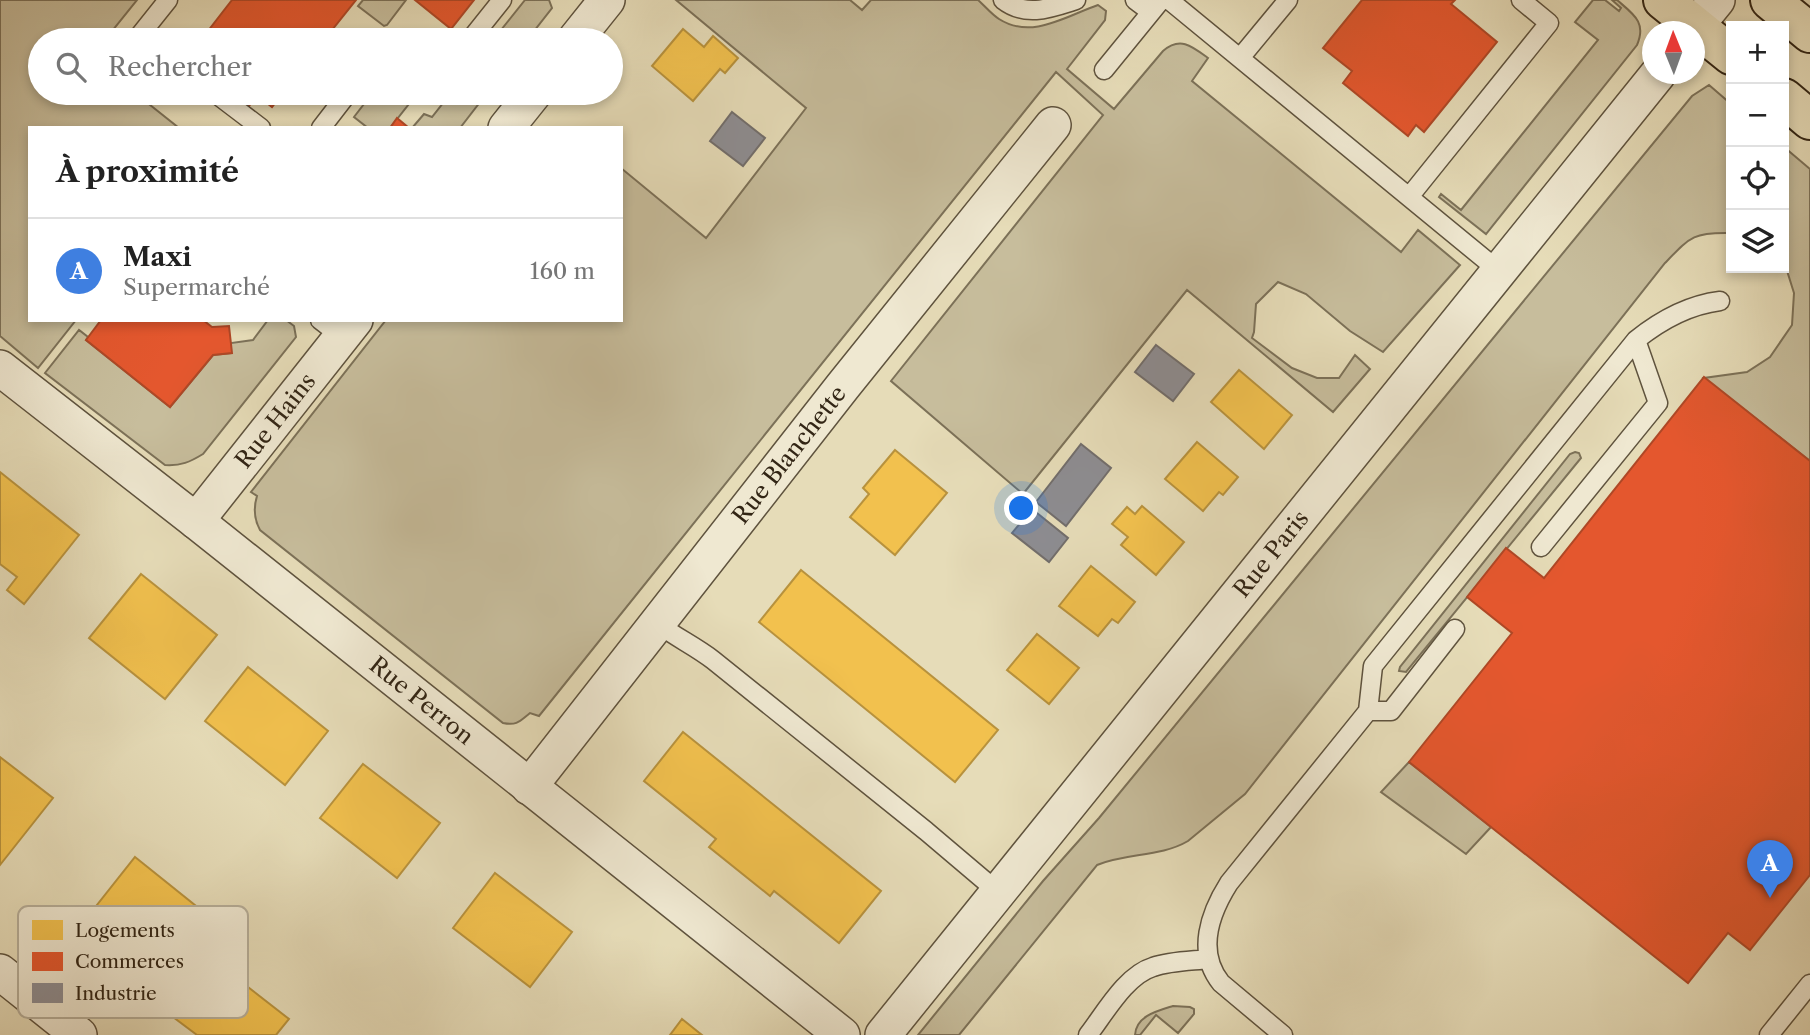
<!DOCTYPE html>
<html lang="fr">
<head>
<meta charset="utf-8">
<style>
	:root { --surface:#fff; --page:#f6f6f6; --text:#222; --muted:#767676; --line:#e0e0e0; --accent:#0f766e }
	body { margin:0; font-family:"Libre Caslon Text",serif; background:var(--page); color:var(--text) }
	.controls { position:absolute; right:21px; top:21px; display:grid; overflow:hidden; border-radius:0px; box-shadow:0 4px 10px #0003 }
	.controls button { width:63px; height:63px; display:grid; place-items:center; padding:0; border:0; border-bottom:2px solid var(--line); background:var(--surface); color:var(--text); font:35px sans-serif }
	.compass { position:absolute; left:1642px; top:21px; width:63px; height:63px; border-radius:50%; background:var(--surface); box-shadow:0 4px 10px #0003; rotate:359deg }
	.you { position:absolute; left:1022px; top:509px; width:24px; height:24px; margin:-18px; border:5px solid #fff; border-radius:50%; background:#1a73e8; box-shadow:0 0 0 10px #1a73e833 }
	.badge { display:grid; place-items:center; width:46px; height:46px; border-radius:50%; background:var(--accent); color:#fff; font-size:23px; font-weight:700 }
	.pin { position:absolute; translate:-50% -58px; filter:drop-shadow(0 2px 4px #0008) }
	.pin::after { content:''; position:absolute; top:37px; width:24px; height:21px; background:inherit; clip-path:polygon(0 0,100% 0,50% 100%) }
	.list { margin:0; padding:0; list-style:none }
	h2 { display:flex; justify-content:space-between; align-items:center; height:91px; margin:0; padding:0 28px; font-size:30px }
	h2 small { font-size:23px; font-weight:400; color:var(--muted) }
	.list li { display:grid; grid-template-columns:46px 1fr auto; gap:21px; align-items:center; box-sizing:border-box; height:105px; padding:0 28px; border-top:2px solid var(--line) }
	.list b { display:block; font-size:26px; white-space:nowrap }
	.list p { margin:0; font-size:23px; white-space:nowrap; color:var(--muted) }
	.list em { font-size:23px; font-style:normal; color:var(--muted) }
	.icon { flex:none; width:38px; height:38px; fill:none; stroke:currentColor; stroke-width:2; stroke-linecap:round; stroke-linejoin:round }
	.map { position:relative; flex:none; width:1810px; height:1035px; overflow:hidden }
	.search { position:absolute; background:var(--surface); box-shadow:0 4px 10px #0003; left:28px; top:28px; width:595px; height:77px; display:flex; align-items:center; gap:18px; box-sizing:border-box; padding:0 24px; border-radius:38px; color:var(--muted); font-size:26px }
	.panel { position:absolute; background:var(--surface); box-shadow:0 4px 10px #0003; left:28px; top:126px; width:595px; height:196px; border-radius:0px }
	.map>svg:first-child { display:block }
	.green { fill:#c7bd9c; stroke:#7c7158; stroke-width:2 }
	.homes { fill:#f2c14e; stroke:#b8923d; stroke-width:2 }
	.shops { fill:#e4572e; stroke:#af4826; stroke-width:2 }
	.industry { fill:#8d8d92; stroke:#726e6c; stroke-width:2 }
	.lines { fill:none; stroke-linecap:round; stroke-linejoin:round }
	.lane-casing { stroke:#5f533e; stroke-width:21 }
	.street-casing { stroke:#5f533e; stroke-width:38 }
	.primary-casing { stroke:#322515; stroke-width:42 }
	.lane { stroke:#efe8d1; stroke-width:18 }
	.street { stroke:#efe8d1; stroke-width:35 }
	.primary { stroke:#e6dcb8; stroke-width:38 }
	.labels { text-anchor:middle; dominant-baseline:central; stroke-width:7; stroke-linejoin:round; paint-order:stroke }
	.street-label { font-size:23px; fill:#322515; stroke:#efe8d1 }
	.key { fill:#efe8d1; stroke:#b6ae99; stroke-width:2 }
	.key-label { font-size:19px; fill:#322515 }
</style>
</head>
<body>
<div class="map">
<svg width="1810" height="1035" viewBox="0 0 1810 1035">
	<rect width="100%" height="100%" fill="#e6dcb8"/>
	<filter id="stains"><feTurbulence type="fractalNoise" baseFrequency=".00286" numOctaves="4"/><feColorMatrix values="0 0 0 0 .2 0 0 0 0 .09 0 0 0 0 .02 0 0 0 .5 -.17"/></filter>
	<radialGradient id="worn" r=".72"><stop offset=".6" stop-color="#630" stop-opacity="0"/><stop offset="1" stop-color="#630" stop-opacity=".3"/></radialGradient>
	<path class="green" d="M0,0H137L112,31L123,40H40V93H135L179,128H30V320H76L38,368L0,336Z
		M363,0H406L387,25L384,26L358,6Z
		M525,0H549L552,8L527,40H493Z
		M676,0H850L862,10L871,0H978C985,6 991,14 999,19C1032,40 1066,16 1098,5L1106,11L1105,20L1067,69L1114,109L1163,51C1180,36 1192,46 1208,58L1192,81L1401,252L1418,230L1460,265L1383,352L1350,331L1306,294L1278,282L1256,304L1254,332L1252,338L1292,368L1317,378H1339L1355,355L1370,369L1333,412L1187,290L1023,494L891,381L1103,115L1056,72L539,716L530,713C520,721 517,726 503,723L260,530C254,519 253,509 257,496L251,492L386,320H621V168L706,238L806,108Z
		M1593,0H1605L1619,11L1621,8L1612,0H1617C1633,14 1647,22 1637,45L1486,234L1439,197L1441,194L1461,210L1598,40L1575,22Z
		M1709,85L1731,104V233C1693,232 1690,237 1665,263L1245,794L1188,841C1161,857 1126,853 1097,865L959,1035H918L1043,881L1099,818L1692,96Z
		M409,93L413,95L412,100L390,128H368L354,117L371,95Z
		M451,93H487L460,128H412L424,114L432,117Z
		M1784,147L1810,169V461L1704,378L1747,372L1770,357L1792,325L1794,293L1784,261Z
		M268,320H286L294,326L296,337L203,454C190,462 181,466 165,465L45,373L79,330L88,337L86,340L170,407L213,355L231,353V343L253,340Z
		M1575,452L1579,453L1581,458L1406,672L1399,671L1400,667L1570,454Z
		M1409,762L1491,827L1466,854L1381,792Z
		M1173,1006L1190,1007L1194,1009V1014L1178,1033L1156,1015L1140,1035H1135C1136,1016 1157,1011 1173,1006Z"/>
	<path class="homes" d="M683,29L704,47L713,36L738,58L725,73L720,69L693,101L652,66Z
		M1239,370L1292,415L1264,449L1211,402Z
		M1197,442L1238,477L1223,495L1219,492L1203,511L1165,479Z
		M895,450L947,493L895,555L850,517L869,494L863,488Z
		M0,472L79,535L24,604L7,590L17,577L0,564Z
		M1142,506L1184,542L1156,575L1121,545L1128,537L1112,524L1127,507L1135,514Z
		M1091,566L1135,602L1118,623L1112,619L1098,636L1059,606Z
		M801,570L998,730L955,782L759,622Z
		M141,574L217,635L165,699L89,638Z
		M1037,634L1079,668L1049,704L1007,670Z
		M248,667L328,731L285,785L205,721Z
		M683,732L881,891L839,943L774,891L770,896L709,847L716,839L644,781Z
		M0,757L53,798L0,865Z
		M363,764L440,823L397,878L320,818Z
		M135,857L206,914L142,995L70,939Z
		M495,873L572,932L530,987L453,928Z
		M212,959L289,1019L276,1035H197L169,1014Z
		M682,1019L702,1035H670Z"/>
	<path class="shops" d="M232,0H356L324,40H201Z
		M415,0H474L451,29Z
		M1362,0H1455L1451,4L1497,42L1424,132L1416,125L1408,136L1343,83L1352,71L1323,48Z
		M233,93H283L272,107L257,95L249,106Z
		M397,118L409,128H390Z
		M101,320H203L212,327L229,326L232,353L213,355L170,407L86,340Z
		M1704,377L1810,461V875L1750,950L1728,933L1688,983L1409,762L1512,633L1467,597L1506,548L1544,578Z"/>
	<path class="industry" d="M732,112L765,138L743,166L710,141Z
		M1156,345L1194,374L1173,401L1135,372Z
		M1081,444L1111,468L1066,526L1036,502Z
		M1032,509L1068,538L1049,562L1012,533Z"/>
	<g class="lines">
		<g class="lane-casing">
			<path id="lane" d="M1003,0C1026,18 1051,8 1076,0
				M1135,0L1151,12
				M1169,0L1499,271
				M147,40L140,35L168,0
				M470,40L502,0
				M1240,58L1288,0
				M1104,70L1161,0
				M215,93L261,128
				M321,128L348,93
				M1409,197L1549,23L1521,0
				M320,320L342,337
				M1541,547L1658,403L1636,340
				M657,623C675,637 695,646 713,660L926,831L998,892
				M1368,711H1391L1455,629
				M1088,1035C1105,1013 1126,975 1153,967C1170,961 1191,961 1209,959
				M1283,1035L1221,983C1196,952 1210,913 1229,883L1368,711L1373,666L1636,340C1661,320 1688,305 1720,301
				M1769,1035L1810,984"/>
		</g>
		<g class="street-casing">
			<g id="street">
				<path d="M1691,32L1717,0"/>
				<path d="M575,40L607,0"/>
				<path d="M506,128L534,93"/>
				<path id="s1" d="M0,368L196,521L842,1035"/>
				<path id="s2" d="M196,521L355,320"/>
				<path id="s3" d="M529,787L843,386L1053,125"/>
				<path d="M0,972L79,1035"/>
				<path id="s4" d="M883,1035L1658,74"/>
			</g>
		</g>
		<g class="primary-casing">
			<path id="primary" d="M1663,0L1731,55
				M1770,0L1810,33
				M1784,98L1810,120"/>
		</g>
		<use href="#lane" class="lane"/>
		<use href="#street" class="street"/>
		<use href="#primary" class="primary"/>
	</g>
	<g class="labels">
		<g class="street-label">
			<text stroke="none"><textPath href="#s2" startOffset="128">Rue Hains</textPath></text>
			<text stroke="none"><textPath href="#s3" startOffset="422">Rue Blanchette</textPath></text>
			<text stroke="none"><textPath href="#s4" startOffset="618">Rue Paris</textPath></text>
			<text stroke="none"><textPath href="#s1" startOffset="537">Rue Perron</textPath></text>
		</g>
	</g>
	<rect x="18" y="906" width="230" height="112" rx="10" class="key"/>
	<rect x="32" y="920" width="31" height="20" fill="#f2c14e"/>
	<rect x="32" y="952" width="31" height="19" fill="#e4572e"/>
	<rect x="32" y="983" width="31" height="20" fill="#8d8d92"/>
	<g class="key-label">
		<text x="75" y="937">Logements</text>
		<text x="75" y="968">Commerces</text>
		<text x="75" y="1000">Industrie</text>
	</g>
	<rect width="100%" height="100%" filter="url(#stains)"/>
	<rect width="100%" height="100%" fill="url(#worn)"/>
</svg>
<div class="controls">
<button>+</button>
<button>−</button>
<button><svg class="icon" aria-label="locate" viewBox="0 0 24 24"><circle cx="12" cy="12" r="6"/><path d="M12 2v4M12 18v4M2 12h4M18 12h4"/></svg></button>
<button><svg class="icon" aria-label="layers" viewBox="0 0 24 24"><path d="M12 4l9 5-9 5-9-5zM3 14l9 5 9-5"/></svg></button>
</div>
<svg class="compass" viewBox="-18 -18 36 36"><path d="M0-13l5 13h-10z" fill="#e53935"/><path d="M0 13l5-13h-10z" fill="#767676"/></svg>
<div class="you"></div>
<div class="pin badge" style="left:1770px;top:898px;background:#3f7fe0">A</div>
<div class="search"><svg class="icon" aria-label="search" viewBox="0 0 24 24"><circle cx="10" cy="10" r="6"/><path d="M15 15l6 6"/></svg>Rechercher</div>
<section class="panel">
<h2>À proximité<small></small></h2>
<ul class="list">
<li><span class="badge" style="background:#3f7fe0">A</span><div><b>Maxi</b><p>Supermarché</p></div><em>160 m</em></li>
</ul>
</section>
</div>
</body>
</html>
